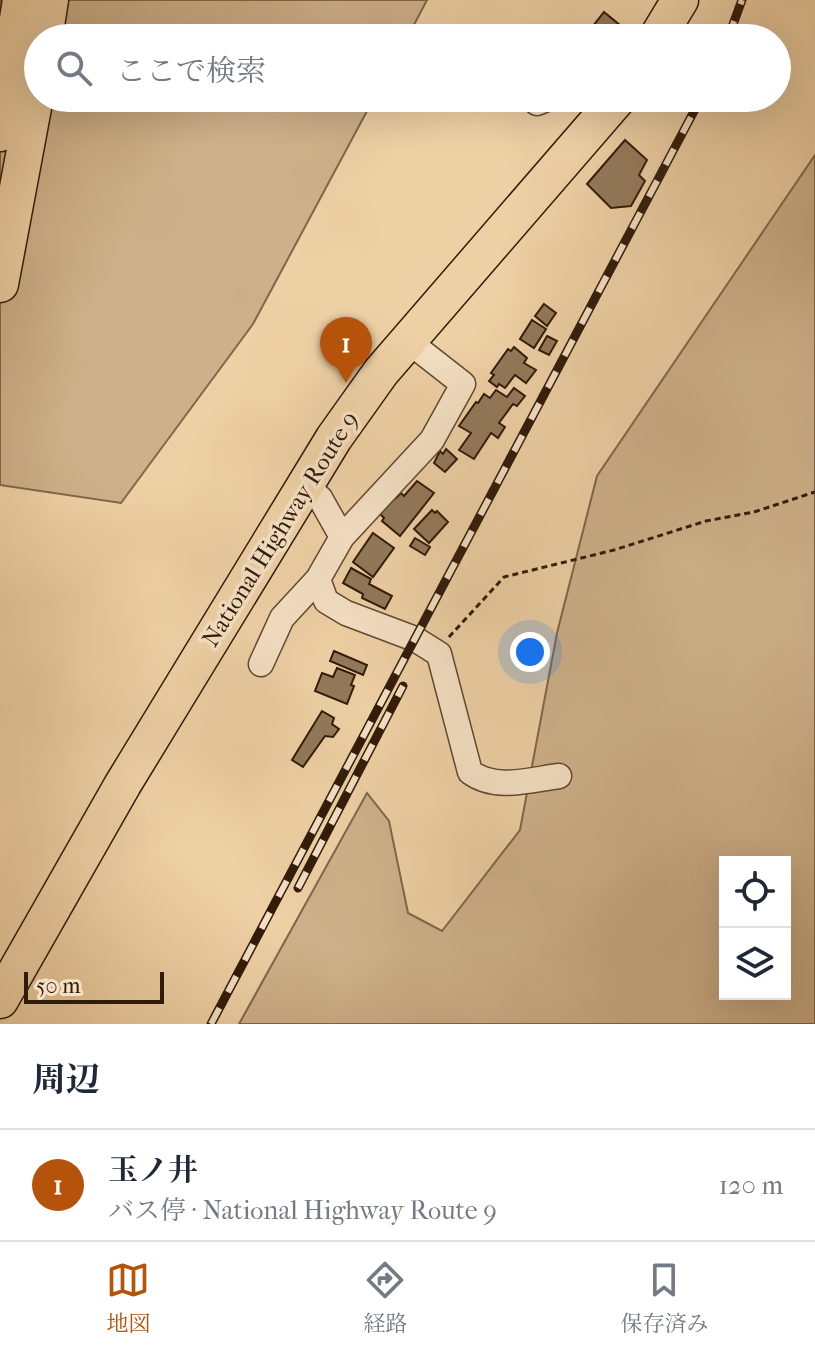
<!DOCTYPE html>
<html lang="ja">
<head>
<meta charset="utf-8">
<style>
	:root { --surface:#fff; --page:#f2f2f3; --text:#1f2937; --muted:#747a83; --line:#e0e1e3; --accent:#b45309 }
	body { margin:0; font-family:"IM FELL French Canon","Noto Serif JP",serif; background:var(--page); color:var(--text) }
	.controls { position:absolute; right:24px; bottom:24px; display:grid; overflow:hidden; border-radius:0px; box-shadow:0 8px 32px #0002 }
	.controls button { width:72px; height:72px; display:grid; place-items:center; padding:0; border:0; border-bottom:2px solid var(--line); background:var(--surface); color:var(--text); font:40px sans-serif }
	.scale { position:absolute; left:24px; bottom:20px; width:140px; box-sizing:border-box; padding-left:8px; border:4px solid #311b09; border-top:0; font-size:22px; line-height:28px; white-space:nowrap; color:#311b09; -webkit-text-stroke:6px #f4e0c4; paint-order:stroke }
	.you { position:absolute; left:530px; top:652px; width:28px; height:28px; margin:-20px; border:6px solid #fff; border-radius:50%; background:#1a73e8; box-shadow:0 0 0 12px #1a73e833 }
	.badge { display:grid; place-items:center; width:52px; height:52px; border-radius:50%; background:var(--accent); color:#fff; font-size:26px; font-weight:700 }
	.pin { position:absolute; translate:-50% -66px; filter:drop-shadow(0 2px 4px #0008) }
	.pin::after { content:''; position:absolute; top:42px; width:28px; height:24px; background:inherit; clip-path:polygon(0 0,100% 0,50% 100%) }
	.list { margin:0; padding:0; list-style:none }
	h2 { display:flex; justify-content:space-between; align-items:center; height:104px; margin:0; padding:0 32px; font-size:34px }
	h2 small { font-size:26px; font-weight:400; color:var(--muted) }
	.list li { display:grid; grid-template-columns:52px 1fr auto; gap:24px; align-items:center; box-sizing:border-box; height:112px; padding:0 32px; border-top:2px solid var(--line) }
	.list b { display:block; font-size:30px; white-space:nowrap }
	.list p { margin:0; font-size:26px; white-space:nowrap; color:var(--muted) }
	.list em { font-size:26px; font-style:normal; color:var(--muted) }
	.icon { flex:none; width:44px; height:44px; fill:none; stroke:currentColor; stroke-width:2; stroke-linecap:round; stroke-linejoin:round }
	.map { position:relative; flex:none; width:815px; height:1024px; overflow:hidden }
	.search { position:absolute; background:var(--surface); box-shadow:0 8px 32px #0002; left:24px; right:24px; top:24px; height:88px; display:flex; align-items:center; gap:20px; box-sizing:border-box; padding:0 28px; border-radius:44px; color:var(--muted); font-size:30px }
	.sheet { height:216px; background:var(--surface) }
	nav { display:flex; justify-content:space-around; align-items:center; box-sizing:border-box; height:112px; border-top:2px solid var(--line); background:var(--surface); font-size:22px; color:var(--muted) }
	nav a { display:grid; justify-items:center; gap:4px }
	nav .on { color:var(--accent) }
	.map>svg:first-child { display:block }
	.green { fill:#ceb18a; stroke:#80664a; stroke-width:2; fill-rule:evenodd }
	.building { fill:#93795a; stroke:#311b09; stroke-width:2 }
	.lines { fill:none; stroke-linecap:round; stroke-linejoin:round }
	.minor-casing { stroke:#604830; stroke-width:27 }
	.highway-casing { stroke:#311b09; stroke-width:39 }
	.path { stroke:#311b09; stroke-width:3; stroke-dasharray:6 4; stroke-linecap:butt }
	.minor { stroke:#f4e0c4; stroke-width:24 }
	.highway { stroke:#eed0a5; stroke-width:36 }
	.rail-casing { stroke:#311b09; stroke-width:9 }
	.rail { stroke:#f4e0c4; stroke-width:6; stroke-dasharray:18; stroke-linecap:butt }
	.labels { text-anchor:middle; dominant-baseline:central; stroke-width:7; stroke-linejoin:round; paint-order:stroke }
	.street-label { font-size:24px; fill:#311b09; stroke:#f4e0c4 }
</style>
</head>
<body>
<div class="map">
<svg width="815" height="1024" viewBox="0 0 815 1024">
	<rect width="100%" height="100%" fill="#eed0a5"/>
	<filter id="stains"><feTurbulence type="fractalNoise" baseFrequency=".0025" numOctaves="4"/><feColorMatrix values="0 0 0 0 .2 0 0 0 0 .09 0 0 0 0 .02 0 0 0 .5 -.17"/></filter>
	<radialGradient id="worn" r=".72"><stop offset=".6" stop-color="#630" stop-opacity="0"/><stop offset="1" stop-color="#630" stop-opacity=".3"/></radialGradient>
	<path class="green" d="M0,0H427L407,38H38V98H374L253,324L121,503L0,485Z
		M815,155V1024H239L367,793L389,821L408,913L442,931L520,830L557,633L597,476ZM725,862H785V994H725Z"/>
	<path class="building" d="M604,12L621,26L611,38H597L589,31Z
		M625,140L647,160L639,175L645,181L631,206L611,208L587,184Z
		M544,304L556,313L547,326L535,316Z
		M532,320L546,329L534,348L520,339Z
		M547,336L557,341L549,355L539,350Z
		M514,347L527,358L524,363L536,370L526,383L515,375L505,388L499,384L497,387L489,381L494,375L491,373L508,349L511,351Z
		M514,388L525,396L517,406L513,404L499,423L505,427L498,438L491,433L474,459L459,450L471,433L459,426L476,402L478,403L484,394L490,398L496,390L507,397Z
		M446,449L457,459L445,472L434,463L440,451L443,454Z
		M417,481L434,493L400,536L382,521L384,518L380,514L393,496L396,498L401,493L404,496Z
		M432,510L435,513L437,511L448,522L429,543L414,529Z
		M373,533L394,548L373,577L353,562Z
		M415,538L430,547L425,555L410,546Z
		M351,568L371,579L369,584L392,596L385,609L362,598L363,594L343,583Z
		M334,651L367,665L363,675L330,661Z
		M337,668L355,675L351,685L354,686L347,704L315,691L322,673L333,677Z
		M322,711L334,718L332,724L339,729L333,737L325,736L303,767L292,760Z"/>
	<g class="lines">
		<g class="minor-casing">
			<path id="minor" d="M537,103L549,98
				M408,341L463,384L432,440L342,537L318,579L326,601L346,613L415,639L439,654L470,772C496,791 529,780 559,776
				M305,485L320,498L342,537
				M261,664L282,618L318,579"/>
		</g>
		<g class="highway-casing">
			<path id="highway" d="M44,38L50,0
				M657,38L680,0
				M0,133L21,0
				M0,284L38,81
				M0,1000L123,784L334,438L381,372L618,98"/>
		</g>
		<path class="path" d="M449,637L504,577L614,550L706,521L754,512L815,492"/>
		<use href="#minor" class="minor"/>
		<use href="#highway" class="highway"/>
		<g class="rail-casing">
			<path id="rail" d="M728,38L742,0
				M298,888L403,686
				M211,1024L701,98"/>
		</g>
		<use href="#rail" class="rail"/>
	</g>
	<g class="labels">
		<g class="street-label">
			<text transform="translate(280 529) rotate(-58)">National Highway Route 9</text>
		</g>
	</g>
	<rect width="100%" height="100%" filter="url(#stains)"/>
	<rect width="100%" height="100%" fill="url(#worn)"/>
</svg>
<div class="controls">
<button><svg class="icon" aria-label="locate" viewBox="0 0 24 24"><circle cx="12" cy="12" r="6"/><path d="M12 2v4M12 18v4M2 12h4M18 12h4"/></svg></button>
<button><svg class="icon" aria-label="layers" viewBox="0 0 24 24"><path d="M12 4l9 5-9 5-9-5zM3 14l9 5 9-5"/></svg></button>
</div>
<div class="scale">50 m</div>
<div class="you"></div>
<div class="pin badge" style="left:346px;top:383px">1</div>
<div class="search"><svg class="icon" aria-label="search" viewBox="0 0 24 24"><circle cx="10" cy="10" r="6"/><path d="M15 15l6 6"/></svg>ここで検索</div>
</div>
<section class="sheet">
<h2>周辺<small></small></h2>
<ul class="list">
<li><span class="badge">1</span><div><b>玉ノ井</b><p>バス停 · National Highway Route 9</p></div><em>120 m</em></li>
</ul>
</section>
<nav>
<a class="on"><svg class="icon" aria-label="map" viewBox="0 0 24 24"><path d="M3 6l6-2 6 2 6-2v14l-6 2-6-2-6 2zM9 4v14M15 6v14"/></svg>地図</a>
<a><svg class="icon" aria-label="directions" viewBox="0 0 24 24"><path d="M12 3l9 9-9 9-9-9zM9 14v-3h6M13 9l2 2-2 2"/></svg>経路</a>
<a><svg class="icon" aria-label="saved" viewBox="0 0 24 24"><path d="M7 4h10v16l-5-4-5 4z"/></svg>保存済み</a>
</nav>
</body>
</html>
